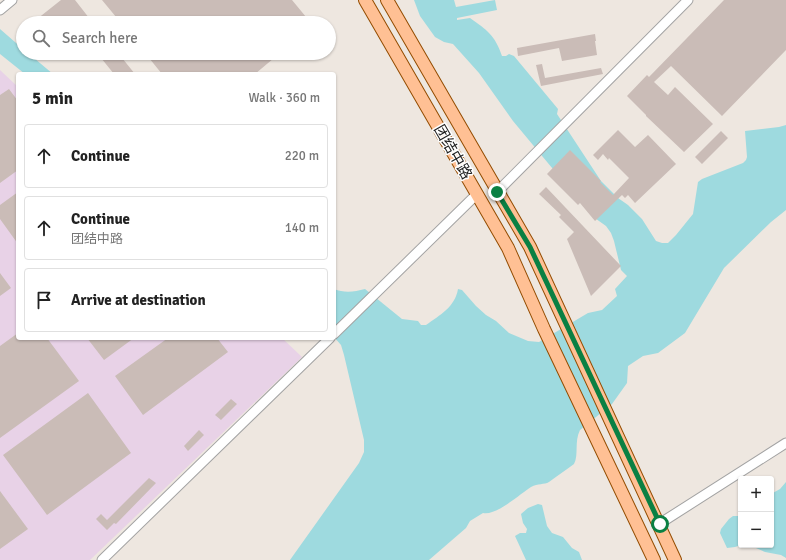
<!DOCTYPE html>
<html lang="en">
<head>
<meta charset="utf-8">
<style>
	:root { --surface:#fff; --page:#f2f2f2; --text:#222; --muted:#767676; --line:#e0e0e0 }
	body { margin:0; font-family:Signika,"Noto Sans SC",sans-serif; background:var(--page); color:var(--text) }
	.controls { position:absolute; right:12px; bottom:12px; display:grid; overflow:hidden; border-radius:4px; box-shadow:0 1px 3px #0004 }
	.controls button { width:36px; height:36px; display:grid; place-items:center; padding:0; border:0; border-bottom:1px solid var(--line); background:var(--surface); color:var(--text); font:20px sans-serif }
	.stop { position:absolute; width:12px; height:12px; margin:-9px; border:3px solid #0b8043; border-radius:50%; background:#fff }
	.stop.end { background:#0b8043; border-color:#fff; box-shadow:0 1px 4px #0008 }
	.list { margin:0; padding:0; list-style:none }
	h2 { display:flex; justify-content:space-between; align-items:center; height:52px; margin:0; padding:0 16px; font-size:17px }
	h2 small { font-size:13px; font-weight:400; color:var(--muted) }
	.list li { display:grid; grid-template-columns:26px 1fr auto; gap:12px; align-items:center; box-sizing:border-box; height:64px; margin:0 8px 8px; padding:0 8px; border:1px solid var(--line); border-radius:4px }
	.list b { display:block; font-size:15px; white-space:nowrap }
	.list p { margin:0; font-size:13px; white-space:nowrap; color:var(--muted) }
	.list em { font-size:13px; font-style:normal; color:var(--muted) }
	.icon { flex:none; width:22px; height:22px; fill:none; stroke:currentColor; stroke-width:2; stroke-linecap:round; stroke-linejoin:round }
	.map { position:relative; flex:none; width:786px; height:560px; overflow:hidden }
	.search { position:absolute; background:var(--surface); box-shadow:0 1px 3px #0004; left:16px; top:16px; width:320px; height:44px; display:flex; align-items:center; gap:10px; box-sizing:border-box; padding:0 14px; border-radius:22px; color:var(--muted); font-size:15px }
	.panel { position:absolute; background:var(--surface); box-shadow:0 1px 3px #0004; left:16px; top:72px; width:320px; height:268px; border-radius:4px }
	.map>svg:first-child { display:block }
	.industrial { fill:#e8d2e7 }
	.water { fill:#9edadf }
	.building { fill:#cabcb7 }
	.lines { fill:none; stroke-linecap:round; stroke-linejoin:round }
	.minor-casing { stroke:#a3a3a3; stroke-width:11 }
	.major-casing { stroke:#934c00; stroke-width:14 }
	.minor { stroke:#fff; stroke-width:9 }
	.major { stroke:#ffc094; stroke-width:12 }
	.route { stroke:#0b8043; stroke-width:5 }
	.labels { text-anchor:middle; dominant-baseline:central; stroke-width:3; stroke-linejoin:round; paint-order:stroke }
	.street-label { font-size:15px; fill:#1c1c1c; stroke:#fff }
</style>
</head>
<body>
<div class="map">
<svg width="786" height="560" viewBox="0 0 786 560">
	<rect width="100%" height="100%" fill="#eee7e0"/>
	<path class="industrial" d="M0,70L18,87V338H282L302,357L90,560H0Z"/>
	<path class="water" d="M414,0H454L456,7L495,0L497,10L457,18V20L470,18C487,30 495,35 502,56H506L509,54L514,56L558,109L557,114L601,181L618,198L628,205L642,219L656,241L662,243H668L676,235L693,214L698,182L702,179L743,163L746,160L747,157L745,131L779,127L786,125V210L771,222L724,268L685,333L658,353L643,356L628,366L627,383L612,404L580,430C574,442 579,455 574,464C566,470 557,476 549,482C544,485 538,483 531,487C520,494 496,516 483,513L470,521L466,528L429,560H290L359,463L364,452V440L344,355L341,345L334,337V289C344,293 354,292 365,289L402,319L418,321L421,325H426C440,315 455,307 458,289L462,290L476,306L486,315L496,321L509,333L528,341L539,342L588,313L602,310L617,296L615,289L627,276L621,270L614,241L611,233L606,226L592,216L513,121L479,73L453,44L444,42L435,37L420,16Z
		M0,29L23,49V53H28L53,74H25L0,54Z
		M786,482V558L781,555L765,552L749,545H771V494L780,489Z
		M538,504L542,505L547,526L552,533L563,537L572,548L579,552L582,560H526L515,536L520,533H526L527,529L523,523L521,514L528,508Z
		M733,516H741V545L735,547L727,548L720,533L721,529L729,519Z"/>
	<path class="building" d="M61,0H75L93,23H73L70,18L64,23H32Z
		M102,0H292L311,23H121Z
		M724,0H786V50L722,116L671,66L654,82L668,95L675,87L713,124L684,152L646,116V115L627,96L647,75L649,77Z
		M595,34L596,41H595L597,55L562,61L559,48L518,56L517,48Z
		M97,53H118L135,74H114Z
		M145,53H280L255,74H162Z
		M542,64L545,78L601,68L603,74L541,86L536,65Z
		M9,89L18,101V170L0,183V95Z
		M618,130L635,147L648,135L676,164L635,203L628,195L625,198L622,195L595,221L580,203L578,205L547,174L570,150L601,181L600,182L613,195L629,178L609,158L608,160L603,154L598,160L593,155Z
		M721,131L728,138L702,164L695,157Z
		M546,187L621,266L591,296L567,239L574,232L559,217L561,215L539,194Z
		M18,192V244L0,219V205Z
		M0,273L11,288L0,296Z
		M18,333V338H47L79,381L0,438V346Z
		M87,338H134L104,360Z
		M168,338H217L228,352L143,415L115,376Z
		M88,393L131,453L47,515L3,455Z
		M231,399L237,404L221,420L215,415Z
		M199,430L204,435L188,451L184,446Z
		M149,478L156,483L116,524L114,523L107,530L96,519L101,514L107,520Z
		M0,491L28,529L0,549Z"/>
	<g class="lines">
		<g class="minor-casing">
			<path id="minor" d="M0,10L12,0
				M497,192L688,0
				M334,334L477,194
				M659,524L786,443
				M102,560L330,338"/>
		</g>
		<g class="major-casing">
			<path id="major" d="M365,0L508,248L544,329L654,560
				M387,0L530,247L675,560"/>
		</g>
		<use href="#minor" class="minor"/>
		<use href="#major" class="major"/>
	</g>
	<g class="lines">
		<path class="route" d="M497,192L530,247L660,524"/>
	</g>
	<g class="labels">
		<g class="street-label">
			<text transform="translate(453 152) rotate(60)">团结中路</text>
		</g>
	</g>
</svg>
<div class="controls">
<button>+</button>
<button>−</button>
</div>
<div class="stop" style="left:660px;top:524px"></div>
<div class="stop end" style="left:497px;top:192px"></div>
<div class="search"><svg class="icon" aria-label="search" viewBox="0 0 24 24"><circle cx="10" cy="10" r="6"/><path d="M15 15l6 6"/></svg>Search here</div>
<section class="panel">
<h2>5 min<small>Walk · 360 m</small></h2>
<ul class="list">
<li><svg class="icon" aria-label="ahead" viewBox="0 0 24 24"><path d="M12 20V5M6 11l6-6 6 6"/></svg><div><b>Continue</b></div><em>220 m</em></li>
<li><svg class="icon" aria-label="ahead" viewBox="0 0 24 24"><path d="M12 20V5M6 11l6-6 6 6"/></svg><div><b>Continue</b><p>团结中路</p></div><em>140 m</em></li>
<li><svg class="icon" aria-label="arrive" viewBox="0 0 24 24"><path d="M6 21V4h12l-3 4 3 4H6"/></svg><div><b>Arrive at destination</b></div></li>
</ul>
</section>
</div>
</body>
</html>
